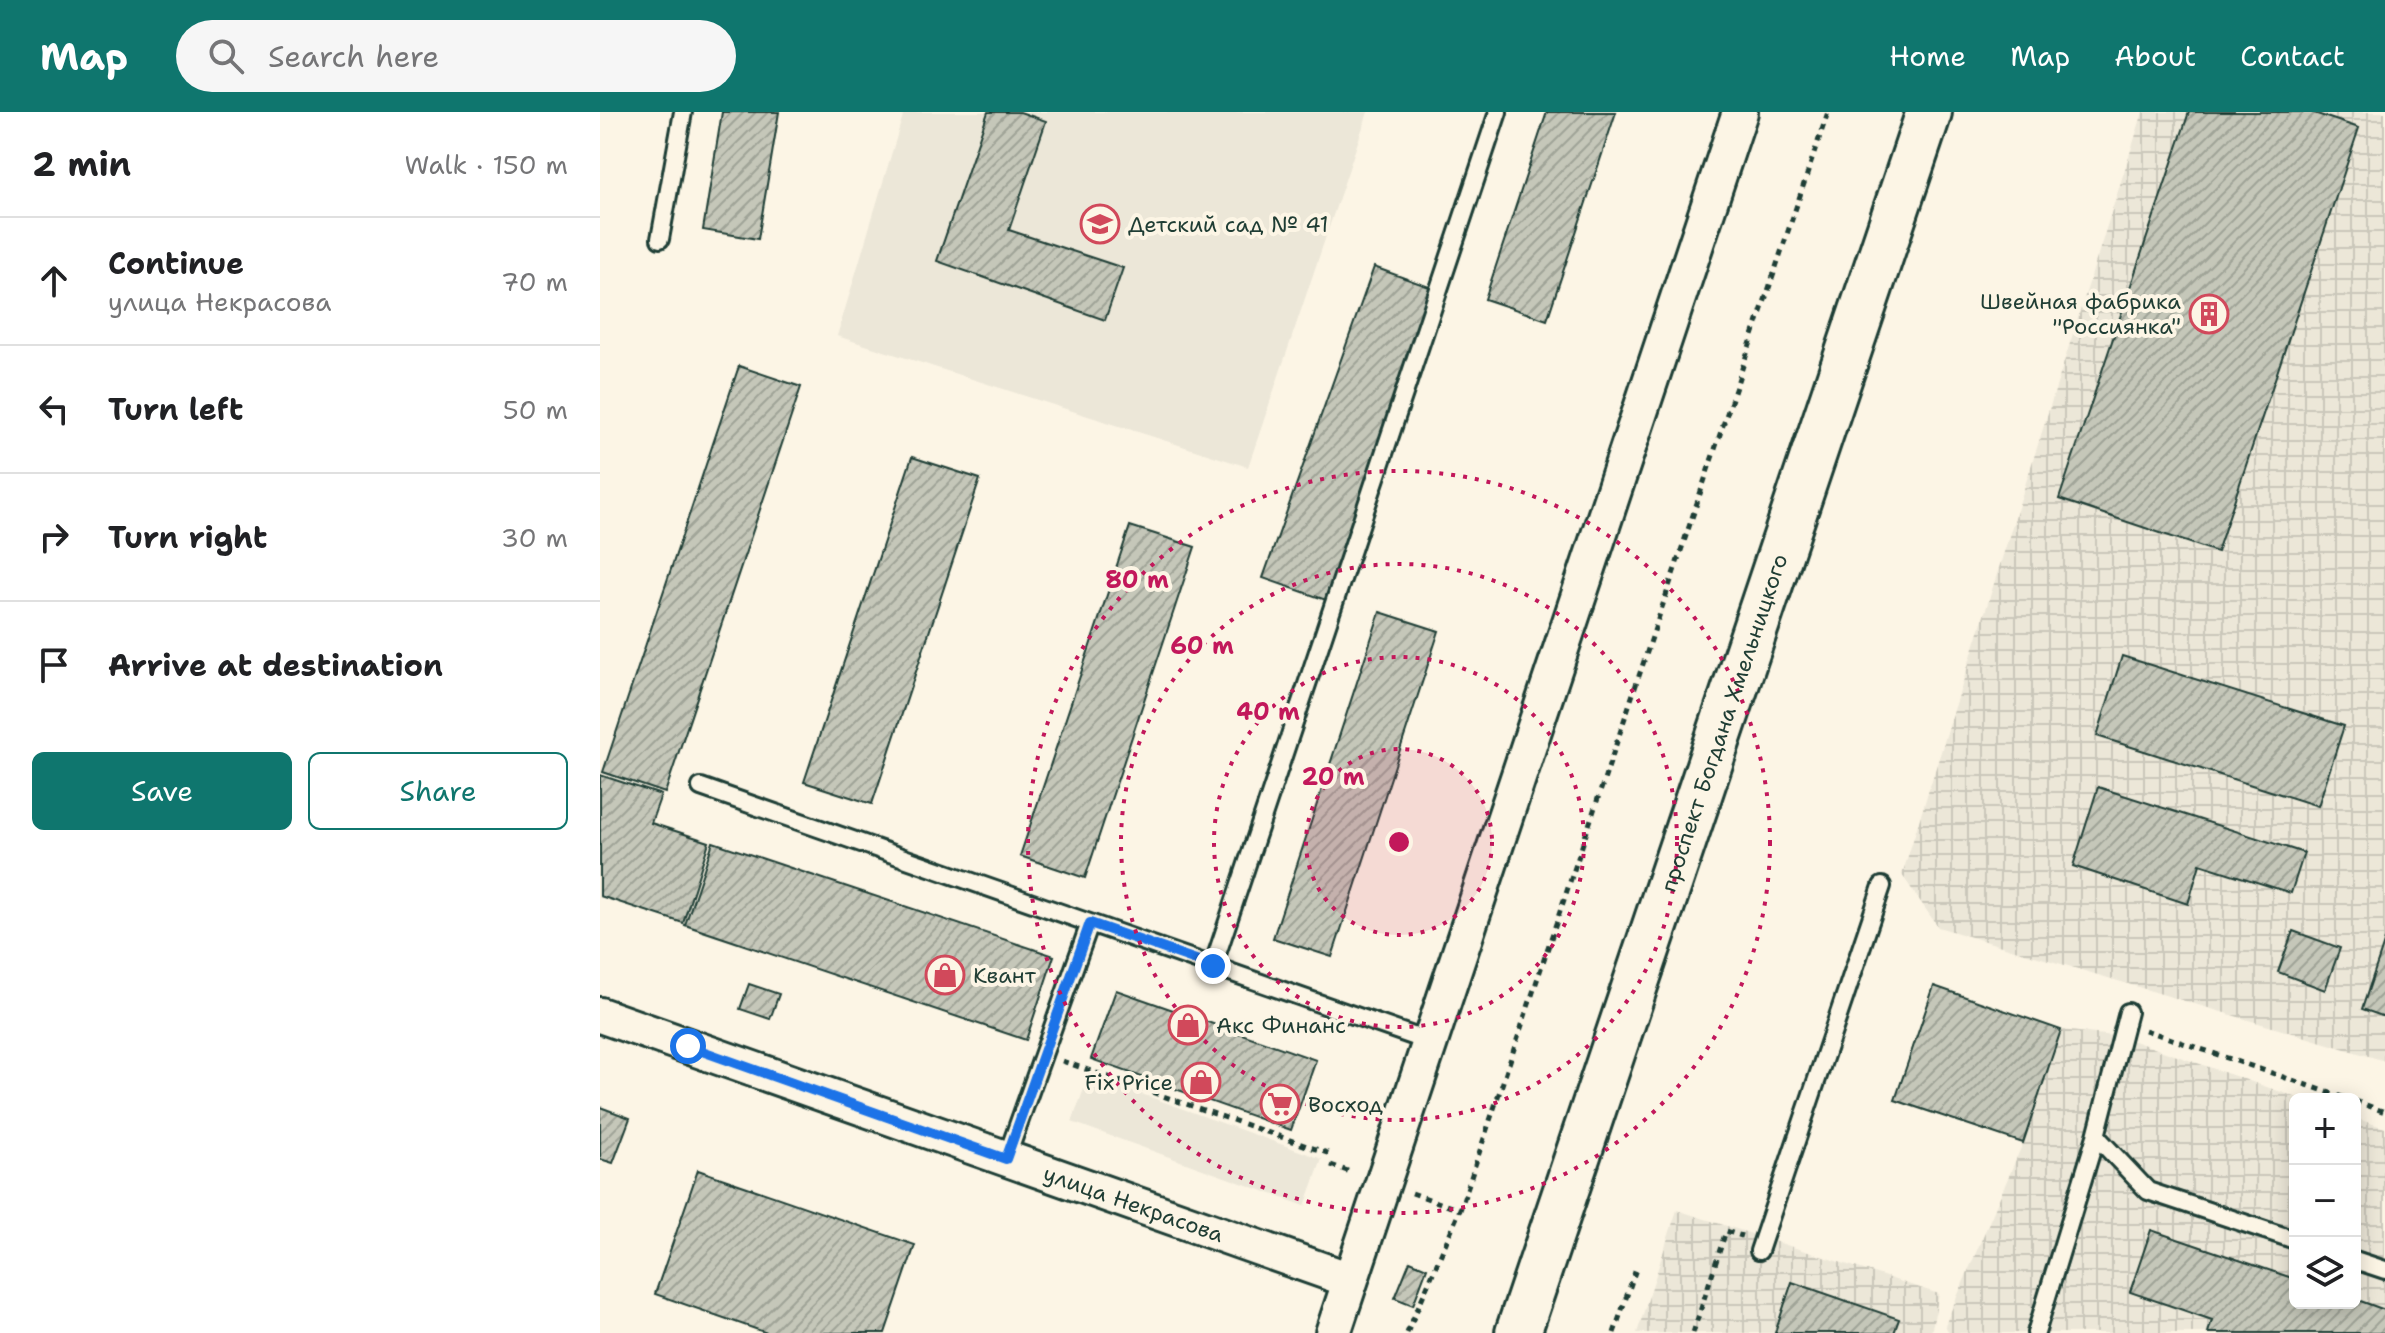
<!DOCTYPE html>
<html lang="en">
<head>
<meta charset="utf-8">
<style>
	:root { --surface:#fff; --page:#f6f6f6; --text:#202124; --muted:#757577; --line:#e0e0e0; --accent:#0f766e }
	body { margin:0; font-family:"Shantell Sans",sans-serif; background:var(--page); color:var(--text) }
	.controls { position:absolute; right:24px; bottom:24px; display:grid; overflow:hidden; border-radius:12px; box-shadow:0 4px 20px #0003 }
	.controls button { width:72px; height:72px; display:grid; place-items:center; padding:0; border:0; border-bottom:2px solid var(--line); background:var(--surface); color:var(--text); font:40px sans-serif }
	.stop { position:absolute; width:24px; height:24px; margin:-18px; border:6px solid #1a73e8; border-radius:50%; background:#fff }
	.stop.end { background:#1a73e8; border-color:#fff; box-shadow:0 2px 8px #0008 }
	.list { margin:0; padding:0; list-style:none }
	h2 { display:flex; justify-content:space-between; align-items:center; height:104px; margin:0; padding:0 32px; font-size:34px }
	h2 small { font-size:26px; font-weight:400; color:var(--muted) }
	.list li { display:grid; grid-template-columns:52px 1fr auto; gap:24px; align-items:center; box-sizing:border-box; height:128px; padding:0 32px; border-top:2px solid var(--line) }
	.list b { display:block; font-size:30px; white-space:nowrap }
	.list p { margin:0; font-size:26px; white-space:nowrap; color:var(--muted) }
	.list em { font-size:26px; font-style:normal; color:var(--muted) }
	.actions { display:flex; gap:16px; padding:24px 32px }
	.actions a { flex:1; padding:18px 0; border:2px solid var(--accent); border-radius:12px; text-align:center; font-size:28px; color:var(--accent) }
	.actions .main { background:var(--accent); color:#fff }
	.icon { flex:none; width:44px; height:44px; fill:none; stroke:currentColor; stroke-width:2; stroke-linecap:round; stroke-linejoin:round }
	.map { position:relative; flex:none; width:1785px; height:1221px; overflow:hidden }
	header { display:flex; align-items:center; gap:48px; box-sizing:border-box; height:112px; padding:0 40px; background:var(--accent); color:#fff }
	header strong { font-size:38px }
	nav { display:flex; gap:44px; margin-inline-start:auto; font-size:28px }
	.search { width:560px; height:72px; background:var(--page); display:flex; align-items:center; gap:20px; box-sizing:border-box; padding:0 28px; border-radius:44px; color:var(--muted); font-size:30px }
	main { display:flex }
	aside { flex:1; background:var(--surface) }
	.map>svg:first-child { display:block }
	.built { fill:#ece7d8 }
	.industrial { fill:url(#industrial-grid) }
	.building { fill:url(#building-hatch); stroke:#1f3d34; stroke-width:2 }
	.lines { fill:none; stroke-linecap:round; stroke-linejoin:round }
	.lane-casing { stroke:#1f3d34; stroke-width:22 }
	.street-casing { stroke:#1f3d34; stroke-width:40 }
	.primary-casing { stroke:#1f3d34; stroke-width:50 }
	.path { stroke:#1f3d34; stroke-width:5; stroke-dasharray:6 6; stroke-linecap:butt }
	.lane { stroke:#fcf5e5; stroke-width:16 }
	.street { stroke:#fcf5e5; stroke-width:34 }
	.primary { stroke:#fcf5e5; stroke-width:44 }
	.route { stroke:#1a73e8; stroke-width:10 }
	.ring { fill:none; stroke:#c2185b; stroke-width:4; stroke-dasharray:4 8 }
	.labels { text-anchor:middle; dominant-baseline:central; stroke-width:8; stroke-linejoin:round; paint-order:stroke }
	.poi-label { font-size:22px; fill:#1f3d34; stroke:#fcf5e5; text-anchor:start }
	.street-label { font-size:22px; fill:#1f3d34; stroke:#fcf5e5 }
	.centre { fill:#c2185b; stroke:#fcf5e5; stroke-width:4 }
	.ring-label { font-size:24px; text-anchor:middle; font-weight:bold; fill:#c2185b; stroke:#fcf5e5; stroke-width:8; stroke-linejoin:round; paint-order:stroke }
</style>
</head>
<body>
<header>
<strong>Map</strong>
<div class="search"><svg class="icon" aria-label="search" viewBox="0 0 24 24"><circle cx="10" cy="10" r="6"/><path d="M15 15l6 6"/></svg>Search here</div>
<nav><a>Home</a><a>Map</a><a>About</a><a>Contact</a></nav>
</header>
<main>
<aside>
<h2>2 min<small>Walk · 150 m</small></h2>
<ul class="list">
<li><svg class="icon" aria-label="ahead" viewBox="0 0 24 24"><path d="M12 20V5M6 11l6-6 6 6"/></svg><div><b>Continue</b><p>улица Некрасова</p></div><em>70 m</em></li>
<li><svg class="icon" aria-label="left" viewBox="0 0 24 24"><path d="M17 20v-9H6M10 6l-5 5 5 5"/></svg><div><b>Turn left</b></div><em>50 m</em></li>
<li><svg class="icon" aria-label="right" viewBox="0 0 24 24"><path d="M7 20v-9h11M14 6l5 5-5 5"/></svg><div><b>Turn right</b></div><em>30 m</em></li>
<li><svg class="icon" aria-label="arrive" viewBox="0 0 24 24"><path d="M6 21V4h12l-3 4 3 4H6"/></svg><div><b>Arrive at destination</b></div></li>
</ul>
<div class="actions"><a class="main">Save</a><a>Share</a></div>
</aside>
<div class="map">
<svg width="1785" height="1221" viewBox="0 0 1785 1221">
	<defs>
		<pattern id="industrial-grid" width="8" height="8" patternUnits="userSpaceOnUse" patternTransform="scale(2)"><rect width="8" height="8" fill="#ece7d8"/><path d="M0 4h8M4 0v8" fill="none" stroke="#cac7ba"/></pattern>
		<pattern id="building-hatch" width="6" height="6" patternUnits="userSpaceOnUse" patternTransform="scale(2)"><rect width="6" height="6" fill="#c5c7b9"/><path d="M-1 1l2-2M0 6l6-6M5 7l2-2" fill="none" stroke="#9fa397"/></pattern>
	</defs>
	<rect width="100%" height="100%" fill="#fcf5e5"/>
	<filter id="ink" filterUnits="userSpaceOnUse"><feTurbulence type="fractalNoise" baseFrequency=".0125" numOctaves="2"/><feDisplacementMap in="SourceGraphic" scale="16" xChannelSelector="R" yChannelSelector="G"/><feConvolveMatrix kernelMatrix="1 2 1 2 8 2 1 2 1" color-interpolation-filters="sRGB"/></filter>
	<g filter="url(#ink)">
		<path class="built" d="M304,0H768L648,355L237,224Z
			M489,963L722,1047L705,1094L472,1010Z"/>
		<path class="industrial" d="M1543,0H1785V949L1338,815L1302,763Z
			M1461,918L1522,925L1701,987H1695V1191H1755V1006L1785,1016V1221H1349L1345,1213L1423,1031Z
			M1077,1098L1339,1182L1331,1221H1037Z"/>
		<path class="building" d="M122,0H179L158,127L103,118Z
			M388,0H420L446,9L409,118L523,156L505,208L337,149Z
			M947,0H1016L947,208L885,187Z
			M1589,0H1711L1759,16L1617,440L1459,387Z
			M774,155L835,177L726,488L663,466Z
			M139,254L201,275L65,681L3,660Z
			M312,345L380,367L272,692L204,670Z
			M530,414L595,435L485,766L420,744Z
			M780,500L839,519L732,845L673,826Z
			M1522,544L1744,614L1718,694L1497,624Z
			M0,663L61,683L51,711L109,730L83,811L0,784Z
			M1498,675L1704,741L1691,781L1600,752L1588,792L1473,754Z
			M113,730L454,844L426,928L85,813Z
			M1693,819L1740,836L1725,878L1678,860Z
			M1785,828V905L1762,897Z
			M149,872L179,882L170,907L140,897Z
			M1334,874L1461,918L1423,1031L1295,988Z
			M516,878L716,948L691,1018L491,947Z
			M0,995L30,1006L13,1051L0,1047Z
			M98,1058L315,1133L285,1221H167L55,1182Z
			M1551,1118L1695,1167V1191H1755V1187L1785,1198V1221H1608L1612,1208L1530,1180Z
			M810,1149L827,1156L813,1193L795,1186Z
			M1192,1170L1299,1207L1294,1221H1175Z"/>
		<g class="lines">
			<g class="lane-casing">
				<path id="lane" d="M60,127L83,0
					M101,675L830,930
					M613,854L898,0
					M1496,1024L1548,1079L1695,1128
					M406,1047L490,811
					M1159,1139L1282,774
					M1755,1148L1785,1158
					M1436,1221L1496,1024L1528,900"/>
			</g>
			<g class="street-casing">
				<g id="street">
					<path id="s1" d="M0,903L750,1168"/>
					<path d="M733,1221L1140,0"/>
				</g>
			</g>
			<g class="primary-casing">
				<g id="primary">
					<path id="s2" d="M918,1221L1329,0"/>
				</g>
			</g>
			<path class="path" d="M1545,918L1748,987
				M462,949L733,1043
				M1755,989L1785,1000
				M731,1053L753,1061
				M812,1081L860,1098
				M807,1221L860,1098L1228,0
				M1014,1221L1037,1154
				M1093,1221L1126,1119L1142,1124"/>
			<use href="#lane" class="lane"/>
			<use href="#street" class="street"/>
			<use href="#primary" class="primary"/>
		</g>
	</g>
	<g class="lines" filter="url(#ink)">
		<path class="route" d="M88,934L406,1047L490,811L613,854"/>
	</g>
	<circle cx="799" cy="730" r="93" fill="#c2185b" fill-opacity=".12"/>
	<g class="ring">
		<circle cx="799" cy="730" r="93"/>
		<circle cx="799" cy="730" r="185"/>
		<circle cx="799" cy="730" r="278"/>
		<circle cx="799" cy="730" r="371"/>
	</g>
	<defs>
		<g id="school-ring" transform="scale(2)"><circle r="9.5" fill="#fcf5e5" stroke="#d1495b" stroke-width="1.5"/><path d="M0-5L7-2L0 1L-7-2ZM-4 1L0 2.5L4 1V4Q0 6-4 4Z" fill="#d1495b"/></g>
		<g id="building-ring" transform="scale(2)"><circle r="9.5" fill="#fcf5e5" stroke="#d1495b" stroke-width="1.5"/><path d="M-4-6H4V6H1V3H-1V6H-4ZM-2.5-4.3h1.7v1.8h-1.7ZM.8-4.3h1.7v1.8H.8ZM-2.5-1h1.7V.8h-1.7ZM.8-1h1.7V.8H.8Z" fill="#d1495b"/></g>
		<g id="shop-ring" transform="scale(2)"><circle r="9.5" fill="#fcf5e5" stroke="#d1495b" stroke-width="1.5"/><path d="M-5-2.5h2.3a2.7 3.5 0 0 1 5.4 0H5L5.5 6h-11ZM-1.5-2.5h3a1.5 2.3 0 0 0-3 0Z" fill="#d1495b"/></g>
		<g id="supermarket-ring" transform="scale(2)"><circle r="9.5" fill="#fcf5e5" stroke="#d1495b" stroke-width="1.5"/><path d="M-6-5.5h2.5l.6 2H6L4.5 2H-2.5L-4.4-4H-6ZM-1.5 3.2a1.3 1.3 0 1 0 .1 0ZM3 3.2a1.3 1.3 0 1 0 .1 0Z" fill="#d1495b"/></g>
	</defs>
	<g fill-rule="evenodd">
		<use href="#school-ring" x="500" y="112"/>
		<use href="#building-ring" x="1609" y="202"/>
		<use href="#shop-ring" x="345" y="863"/>
		<use href="#shop-ring" x="588" y="913"/>
		<use href="#shop-ring" x="601" y="970"/>
		<use href="#supermarket-ring" x="680" y="992"/>
	</g>
	<g class="labels">
		<g class="poi-label">
			<text x="528" y="112">Детский сад № 41</text>
			<text x="1581" y="189" text-anchor="end">Швейная фабрика<tspan x="1581" dy="25">"Россиянка"</tspan></text>
			<text x="373" y="863">Квант</text>
			<text x="616" y="913">Акс Финанс</text>
			<text x="573" y="970" text-anchor="end">Fix Price</text>
			<text x="708" y="992">Восход</text>
		</g>
		<g class="street-label">
			<text stroke="none"><textPath href="#s2" startOffset="644">проспект Богдана Хмельницкого</textPath></text>
			<text stroke="none"><textPath href="#s1" startOffset="566">улица Некрасова</textPath></text>
		</g>
	</g>
	<circle cx="799" cy="730" r="12" class="centre"/>
	<g class="ring-label">
		<text x="537" y="476">80 m</text>
		<text x="602" y="542">60 m</text>
		<text x="668" y="608">40 m</text>
		<text x="733" y="673">20 m</text>
	</g>
</svg>
<div class="controls">
<button>+</button>
<button>−</button>
<button><svg class="icon" aria-label="layers" viewBox="0 0 24 24"><path d="M12 4l9 5-9 5-9-5zM3 14l9 5 9-5"/></svg></button>
</div>
<div class="stop" style="left:88px;top:934px"></div>
<div class="stop end" style="left:613px;top:854px"></div>
</div>
</main>
</body>
</html>
